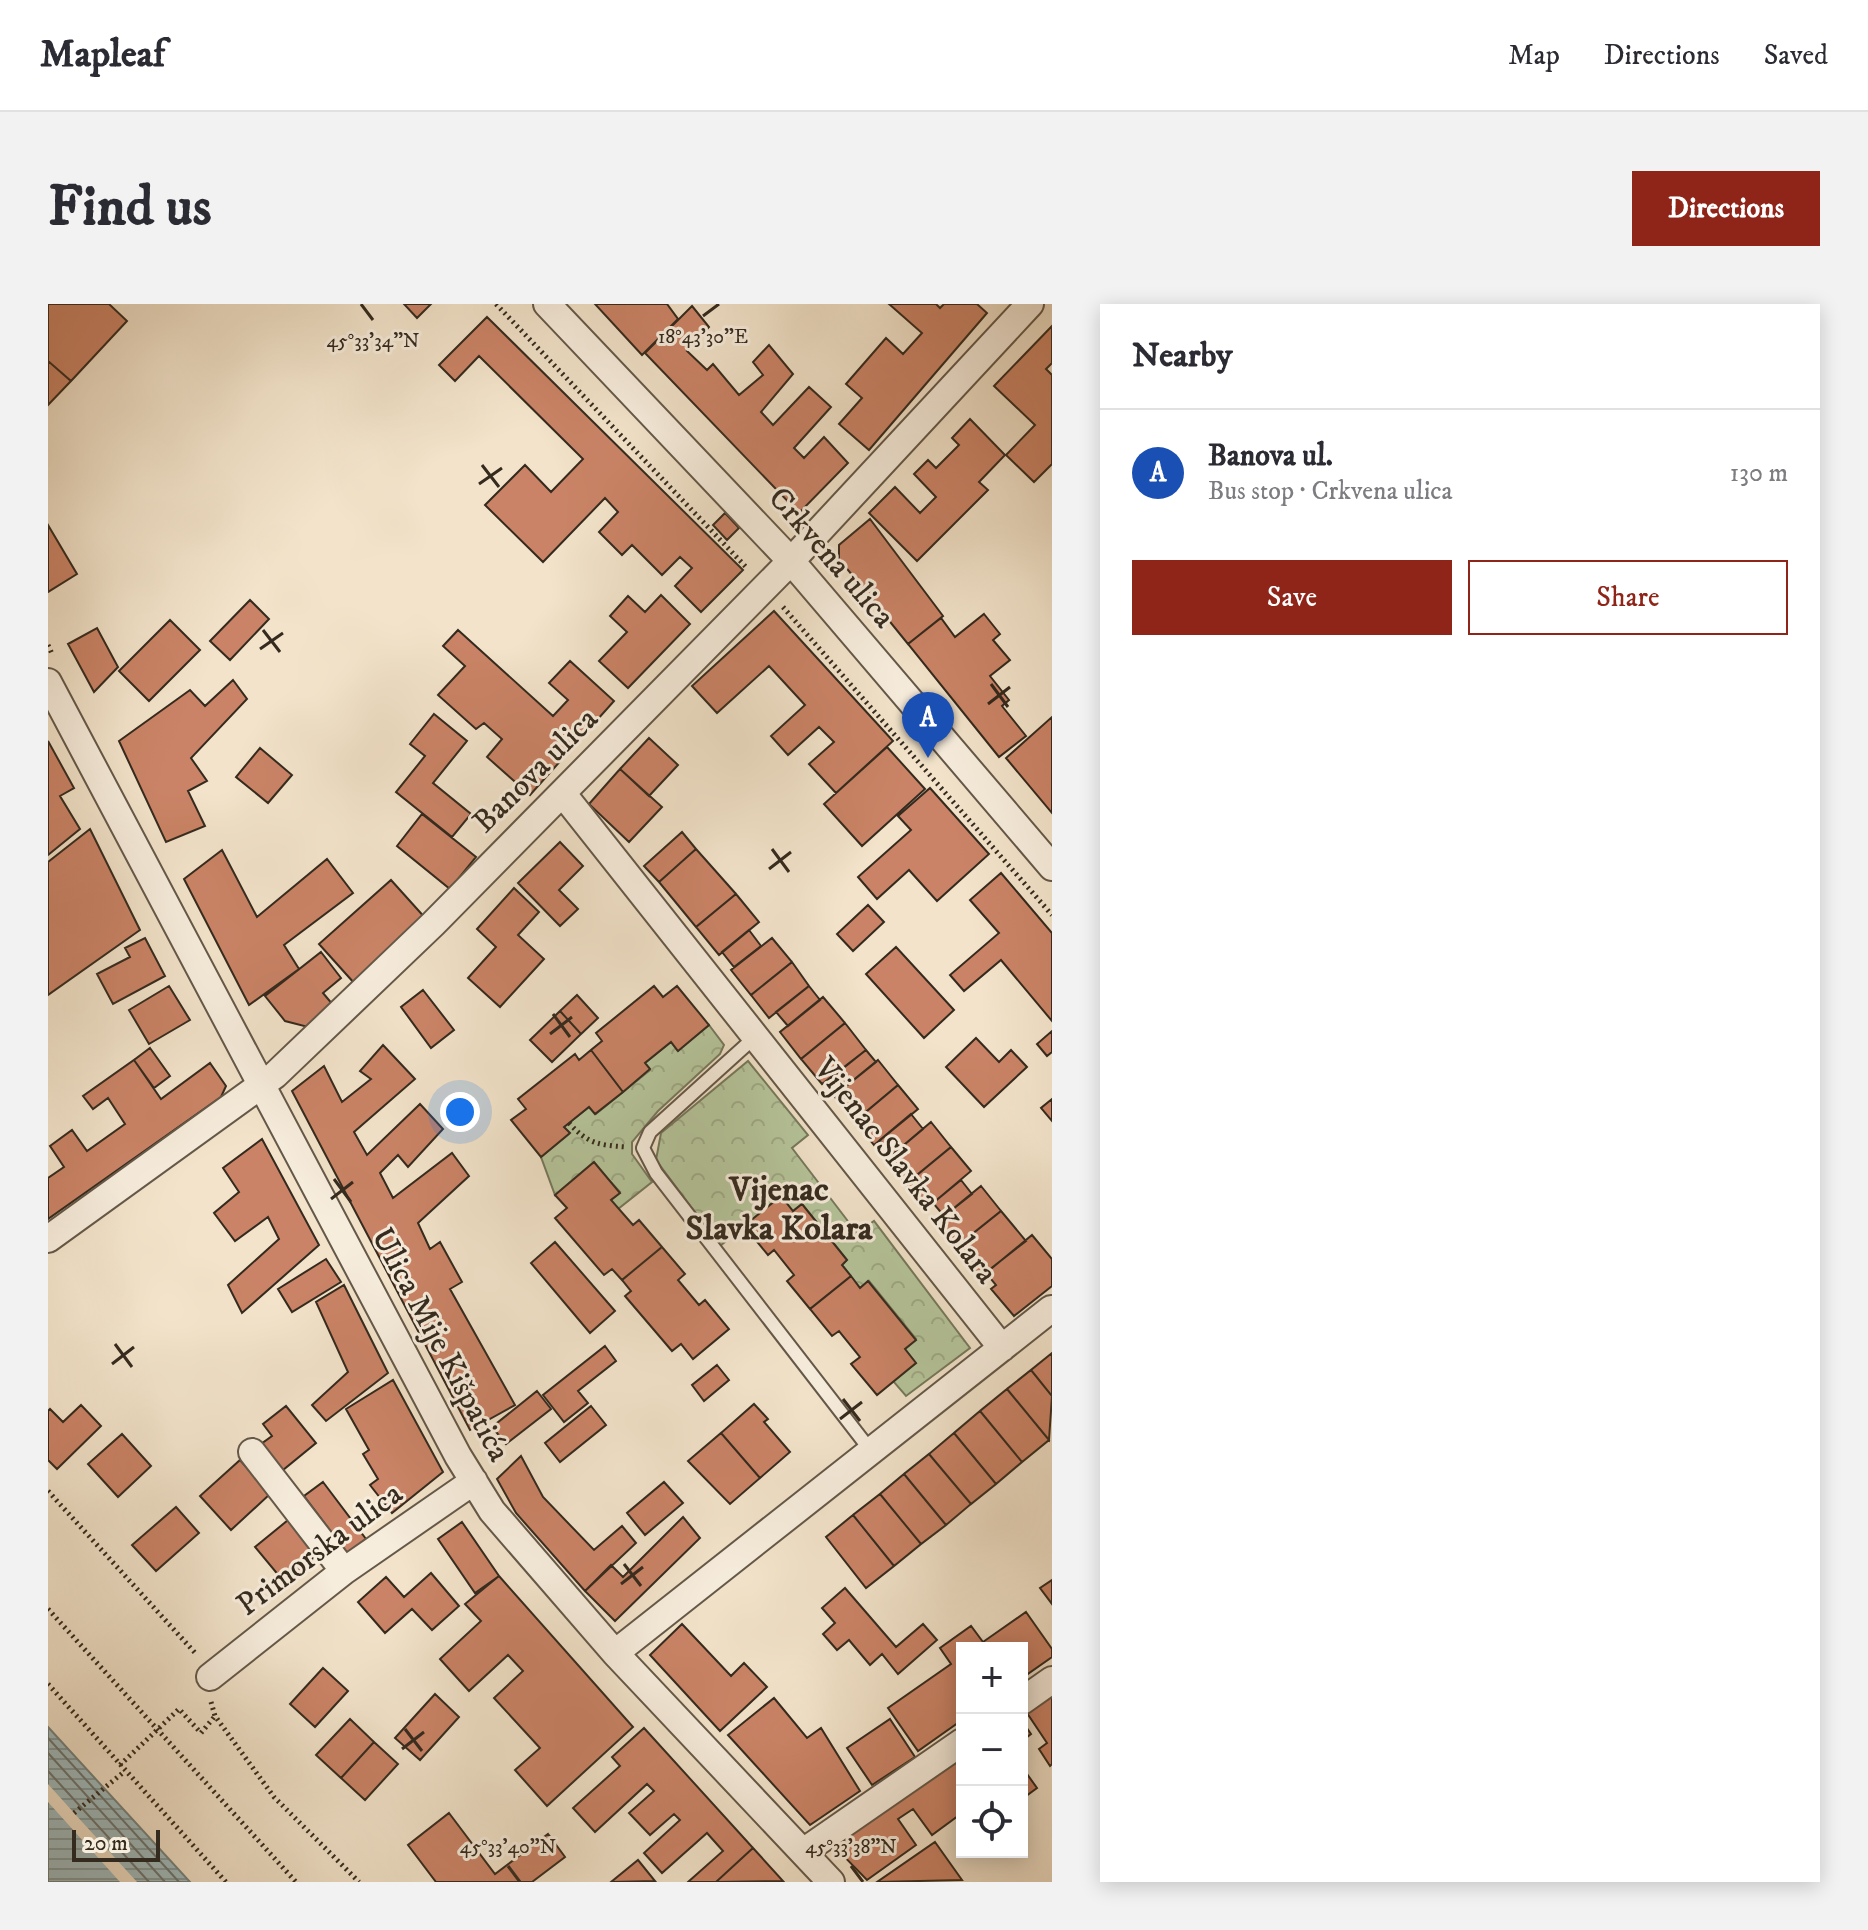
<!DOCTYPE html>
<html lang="en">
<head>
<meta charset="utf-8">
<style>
	:root { --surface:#fff; --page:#f2f2f3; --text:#2b2b33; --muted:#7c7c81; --line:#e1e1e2; --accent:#8f2418 }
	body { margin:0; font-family:"IM FELL DW Pica",serif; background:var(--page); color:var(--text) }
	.controls { position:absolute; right:24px; bottom:24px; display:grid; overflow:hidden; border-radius:0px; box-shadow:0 4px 20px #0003 }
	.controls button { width:72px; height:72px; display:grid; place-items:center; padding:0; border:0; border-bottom:2px solid var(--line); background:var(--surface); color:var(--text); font:40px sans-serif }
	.scale { position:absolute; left:24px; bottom:20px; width:88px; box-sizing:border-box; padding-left:8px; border:4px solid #342a1e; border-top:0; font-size:22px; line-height:28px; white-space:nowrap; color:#342a1e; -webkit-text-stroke:6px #f7eddd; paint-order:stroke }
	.you { position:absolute; left:412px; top:808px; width:28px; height:28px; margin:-20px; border:6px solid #fff; border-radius:50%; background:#1a73e8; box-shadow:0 0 0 12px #1a73e833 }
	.badge { display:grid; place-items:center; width:52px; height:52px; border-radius:50%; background:var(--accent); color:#fff; font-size:26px; font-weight:700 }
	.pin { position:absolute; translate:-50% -66px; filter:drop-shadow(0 2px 4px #0008) }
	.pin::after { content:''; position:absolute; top:42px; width:28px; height:24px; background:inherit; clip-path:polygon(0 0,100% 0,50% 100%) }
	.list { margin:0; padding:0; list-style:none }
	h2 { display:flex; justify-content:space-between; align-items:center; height:104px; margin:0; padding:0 32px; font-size:34px }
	h2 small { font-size:26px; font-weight:400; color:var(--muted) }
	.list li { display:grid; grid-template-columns:52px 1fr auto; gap:24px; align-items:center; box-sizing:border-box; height:128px; padding:0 32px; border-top:2px solid var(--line) }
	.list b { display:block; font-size:30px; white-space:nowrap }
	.list p { margin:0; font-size:26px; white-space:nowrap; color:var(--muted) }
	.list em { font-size:26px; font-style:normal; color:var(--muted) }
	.actions { display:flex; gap:16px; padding:24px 32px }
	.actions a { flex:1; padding:18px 0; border:2px solid var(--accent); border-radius:0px; text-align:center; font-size:28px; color:var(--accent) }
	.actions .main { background:var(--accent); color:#fff }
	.icon { flex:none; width:44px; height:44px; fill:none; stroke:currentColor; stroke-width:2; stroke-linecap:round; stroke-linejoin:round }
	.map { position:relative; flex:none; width:1004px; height:1578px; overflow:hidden; border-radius:0px }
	header { display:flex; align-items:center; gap:48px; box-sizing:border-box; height:112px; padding:0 40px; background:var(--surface); border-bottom:2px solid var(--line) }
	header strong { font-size:38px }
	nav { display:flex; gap:44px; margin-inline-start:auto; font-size:28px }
	.intro { display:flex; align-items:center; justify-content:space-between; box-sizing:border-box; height:192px; padding:0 48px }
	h1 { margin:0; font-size:56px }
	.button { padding:20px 36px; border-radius:0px; background:var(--accent); color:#fff; font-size:28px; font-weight:700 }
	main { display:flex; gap:48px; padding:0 48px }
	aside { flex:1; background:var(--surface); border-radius:0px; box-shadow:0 4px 20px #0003 }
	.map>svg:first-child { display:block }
	.park { fill:url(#park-crowns); stroke:#75785c; stroke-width:2 }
	.water { fill:url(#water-rules); stroke:#74827f; stroke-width:2 }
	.pier { fill:#f2e3ca }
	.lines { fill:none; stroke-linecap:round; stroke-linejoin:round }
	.shore { stroke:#6a736f; stroke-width:2 }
	.building { fill:#ca8366; stroke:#342a1e; stroke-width:2 }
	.service-casing { stroke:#645849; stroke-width:16 }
	.minor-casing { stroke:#645849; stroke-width:30 }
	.path { stroke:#342a1e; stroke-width:5; stroke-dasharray:2 4; stroke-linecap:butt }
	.service { stroke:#f7eddd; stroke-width:12 }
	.minor { stroke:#f7eddd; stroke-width:26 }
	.ticks { fill:none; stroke:#342a1e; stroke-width:3 }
	.labels { text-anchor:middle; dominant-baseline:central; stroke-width:6; stroke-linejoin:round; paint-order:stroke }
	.street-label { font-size:32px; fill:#342a1e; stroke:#f7eddd }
	.neighbourhood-label { font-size:34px; font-weight:bold; fill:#342a1e; stroke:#f7eddd }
	.ticks-label { font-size:20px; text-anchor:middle; fill:#342a1e; stroke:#f7eddd; stroke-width:6; stroke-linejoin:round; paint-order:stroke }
</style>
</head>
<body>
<header>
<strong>Mapleaf</strong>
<nav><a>Map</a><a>Directions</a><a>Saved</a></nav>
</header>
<div class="intro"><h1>Find us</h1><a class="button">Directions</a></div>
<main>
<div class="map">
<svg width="1004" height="1578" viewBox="0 0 1004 1578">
	<defs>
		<pattern id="park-crowns" width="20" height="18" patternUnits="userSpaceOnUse" patternTransform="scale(2)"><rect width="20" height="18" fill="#b6c59b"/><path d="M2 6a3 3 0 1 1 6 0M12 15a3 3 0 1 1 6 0" fill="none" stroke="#9da985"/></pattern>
		<pattern id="water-rules" width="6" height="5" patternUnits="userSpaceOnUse" patternTransform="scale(2)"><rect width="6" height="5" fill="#9fbcc0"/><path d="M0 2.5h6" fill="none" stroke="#82999b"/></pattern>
	</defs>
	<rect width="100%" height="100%" fill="#f2e3ca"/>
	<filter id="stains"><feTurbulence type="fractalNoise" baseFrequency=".0025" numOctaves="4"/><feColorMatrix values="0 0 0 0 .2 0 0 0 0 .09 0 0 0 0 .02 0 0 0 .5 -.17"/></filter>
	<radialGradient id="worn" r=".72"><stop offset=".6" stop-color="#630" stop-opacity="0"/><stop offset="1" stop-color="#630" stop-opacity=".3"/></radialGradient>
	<path class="park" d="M661,721L676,741L672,750L610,807L584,838V850L604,878L570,905L563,896L572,888L545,859L507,891L493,853L521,830L516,823L541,803L548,810L602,766L597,759L623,738L629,746Z
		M700,757L760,831L744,844L809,929L826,917L922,1044L858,1092L845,1077L868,1059L857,1045L868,1035L821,977L812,984L794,961L799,956L754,900L745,907L732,893L672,942L608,856L613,829Z"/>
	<path class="water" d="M0,1423L142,1578H0Z"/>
	<path class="pier" d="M0,1480L26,1509L89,1578H72L0,1498Z"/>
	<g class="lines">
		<path class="shore" d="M0,1434L131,1578
			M0,1449L117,1578
			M0,1467L101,1578"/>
	</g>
	<path class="building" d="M0,0H61L79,17L23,77L0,57Z
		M356,0H383L369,14Z
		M547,0H619L630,15L594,51Z
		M841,0H888L892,4L896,0H929L939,9L821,146L791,120L814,94L798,80L838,34L855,50L874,29Z
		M644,2L661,23L639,47L659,66L665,60L691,91L715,71L705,58L721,41L745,70L713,108L725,121L761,83L783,103L746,144L756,154L776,133L800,159L751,209L597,49Z
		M439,13L695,266L653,308L627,282L644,264L632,253L614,271L584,241L574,251L551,228L570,208L557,194L495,258L437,201L477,161L503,188L535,155L431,52L407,77L391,61Z
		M1004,22V59L998,65L1004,71V160L986,178L958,151L987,121L946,82Z
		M0,57L23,77L0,101Z
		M922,115L957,151L931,178L940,186L869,257L821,209L847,183L872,209L888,193L866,170L880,156L888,164L911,141L904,134Z
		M677,209L691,224L679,236L665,221Z
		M822,215L895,312L860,340L791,255V241Z
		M0,221L29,270L0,288Z
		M613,291L642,320L580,384L551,357L579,328L562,312L580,292L597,308Z
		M202,296L221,315L182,356L162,337Z
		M726,307L845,437L788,489L761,460L786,438L771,423L740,451L723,432L757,401L721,362L669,409L644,382Z
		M936,310L952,330L945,336L962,356L942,372L961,396L954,402L978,432L951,453L860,340L893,314L907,333Z
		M122,316L152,346L101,397L71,367Z
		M49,324L70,363L46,388L20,340Z
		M410,326L505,412L520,396L501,379L522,357L566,397L482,491L439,453L454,435L436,419L428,425L390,391L417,362L395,342Z
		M185,376L199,395L143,454L159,477L140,487L157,522L118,538L71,437L142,386L157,402Z
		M386,410L419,437L385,479L423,510L404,533L348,488L377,452L362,440Z
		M1004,413V509L958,454Z
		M601,434L630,461L601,492L572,465Z
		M0,437L26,484L12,492L32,525L0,551Z
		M839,443L877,485L814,542L776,500Z
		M212,444L244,471L220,499L188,473Z
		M572,465L614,503L581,538L541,500Z
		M882,484L941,550L889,597L861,566L829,595L810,573L863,526L850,512Z
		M374,510L428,553L402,585L349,542Z
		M42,525L92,626L0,691V558Z
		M634,528L648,545L611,578L596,562Z
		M512,538L535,562L511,586L530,605L512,622L470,579Z
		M648,545L688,590L648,623L611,578Z
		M174,546L209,613L279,555L305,589L236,641L251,665L201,701L136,575Z
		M953,569L1004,629V717L953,656L916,687L902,671L951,629L922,596Z
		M343,576L379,616L307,680L271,640Z
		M466,584L491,608L470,631L496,655L452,703L420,674L448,643L429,625Z
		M688,590L711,618L671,651L648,623Z
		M820,601L836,618L805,647L789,630Z
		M701,626L713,642L686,663L674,648Z
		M97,634L117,672L65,700L49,670L82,653L77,644Z
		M724,634L744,658L703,691L683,666Z
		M848,643L906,706L876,734L818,670Z
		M273,648L293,674L275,689L286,702L260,723L237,717L217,692Z
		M744,658L761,682L721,714L703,691Z
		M121,682L142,716L101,740L81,706Z
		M606,682L615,693L629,682L661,721L630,747L623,738L597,759L602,765L575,788L543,746L554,737L548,729Z
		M761,682L772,696L740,722L728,708Z
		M375,686L406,726L383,744L353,703Z
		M529,691L550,714L533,730L512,707Z
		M775,693L797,719L753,755L732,728Z
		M512,707L533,730L504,758L482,736Z
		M797,719L818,746L774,780L753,755Z
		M1004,727V748L999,752L989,740Z
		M928,734L951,758L963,746L979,763L936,803L898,763Z
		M335,741L367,775L306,828L319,851L372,800L395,825L360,863L350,851L332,869L345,894L404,849L421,872L370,919L382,945L392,938L414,978L402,985L467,1101L422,1126L244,787L276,762L294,798L323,775L312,767Z
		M102,744L122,772L106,784L86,756Z
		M543,746L575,788L547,810L541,803L516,823L522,829L493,853L463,816L478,805L470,795L527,750L531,756Z
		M818,746L828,758L792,787L783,774Z
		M86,756L113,795L162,759L178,782L173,793L0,915V874L16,863L2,842L24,826L39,847L77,820L60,794L45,805L35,792Z
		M830,756L850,781L807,817L786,792Z
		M850,781L870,805L826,841L807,817Z
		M1004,795V817L993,804Z
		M863,810L875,825L844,851L832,836Z
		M883,818L903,843L858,880L838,856Z
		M214,835L271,941L194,1009L180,981L231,935L220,913L187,937L166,909L191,888L175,864Z
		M903,843L923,867L878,905L858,880Z
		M546,858L572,889L563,896L585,921L591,916L614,943L574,976L564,965L556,971L507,914L519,904L507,891Z
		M913,876L924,890L896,912L885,899Z
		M933,882L953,907L908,943L889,918Z
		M733,892L745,907L754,900L799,956L794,961L803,972L762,1005L739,977L746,971L726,946L720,951L696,922Z
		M953,907L978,937L932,973L908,943Z
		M984,931L1004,955V982L966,1012L943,985L948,981L938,969Z
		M507,938L567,1007L542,1029L483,959Z
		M614,943L637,970L630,976L651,1001L657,996L681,1025L645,1055L633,1040L624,1047L577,992L583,987L574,976Z
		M278,955L293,978L244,1008L230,985Z
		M803,972L812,984L820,977L868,1036L857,1045L868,1059L829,1091L803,1060L812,1053L791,1027L784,1032L762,1005Z
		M296,981L340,1069L278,1117L264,1101L300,1068L268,998Z
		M557,1042L568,1057L530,1087L540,1099L516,1118L495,1091Z
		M1004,1049V1092L983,1066Z
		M669,1061L681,1076L656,1097L644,1081Z
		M983,1066L1004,1092L1001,1136L959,1085Z
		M345,1076L395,1168L344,1209L322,1181L330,1175L315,1150L321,1146L298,1105Z
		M959,1085L1001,1136L974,1158L932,1107Z
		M489,1087L503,1105L458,1140L444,1123Z
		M706,1100L720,1115L716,1118L742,1148L712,1174L673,1129Z
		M33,1101L53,1122L9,1165L0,1156V1107L2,1105L15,1118Z
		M238,1102L268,1139L235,1166L213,1140L224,1132L215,1120Z
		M543,1102L558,1121L512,1158L497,1139Z
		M932,1107L974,1158L948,1180L906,1129Z
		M673,1129L712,1174L682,1200L640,1157Z
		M906,1129L948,1180L923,1200L881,1150Z
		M74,1130L103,1162L70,1193L40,1160Z
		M881,1150L923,1200L898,1221L856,1170Z
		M473,1152L495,1193L546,1246L574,1222L588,1239L537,1287L468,1209L449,1175Z
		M192,1156L222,1190L183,1226L152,1192Z
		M856,1170L898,1221L873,1240L832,1190Z
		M275,1178L318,1235L299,1249L256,1192Z
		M616,1178L635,1199L597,1231L579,1209Z
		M832,1190L873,1240L846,1262L805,1211Z
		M128,1203L151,1229L108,1267L84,1241Z
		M805,1211L846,1262L818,1284L778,1233Z
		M245,1212L268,1239L264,1256L237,1279L207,1243Z
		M635,1213L652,1234L567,1317L537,1287L563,1261L575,1273Z
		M414,1218L451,1272L427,1289L390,1235Z
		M383,1269L411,1302L384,1326L364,1305L337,1329L310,1298L338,1273L356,1293Z
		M451,1272L585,1423L499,1502L467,1466L492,1444L446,1394L475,1367L460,1351L421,1387L392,1355L433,1317L417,1300Z
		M1004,1276V1300L992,1284Z
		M797,1284L848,1343L875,1320L889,1336L850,1370L834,1350L822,1361L801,1336L789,1346L775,1330L787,1319L774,1304Z
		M978,1308L1004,1345V1353L974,1374V1344H914V1416L870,1447L840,1404L903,1360L892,1344L923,1322L935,1338Z
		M634,1320L683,1372L696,1359L719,1383L672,1427L602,1351Z
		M275,1364L300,1387L267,1423L242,1400Z
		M387,1390L411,1413L372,1456L347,1434Z
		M1004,1392V1460L1002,1462L991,1445L999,1439L979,1409Z
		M726,1394L759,1434L773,1424L812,1487L762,1521L680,1431Z
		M302,1415L326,1438L293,1474L268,1451Z
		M842,1415L867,1453L824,1481L799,1444Z
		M974,1417L983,1430L974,1437Z
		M596,1424L705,1544L668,1578H640L675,1547L659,1529L614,1569L596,1549L632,1516L626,1510L602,1531L581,1509L606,1487L599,1480L547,1528L525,1504L572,1462L564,1453Z
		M326,1438L350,1460L317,1496L293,1474Z
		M914,1448V1509L884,1531L865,1505L850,1515L868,1541L819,1576L782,1538Z
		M974,1463L989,1484L974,1495Z
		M401,1509L447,1570L500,1530L517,1553L484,1578H388L360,1541Z
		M887,1538L914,1576L829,1578Z
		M705,1544L735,1577L668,1578Z
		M590,1556L607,1577L563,1578Z"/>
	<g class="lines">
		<g class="service-casing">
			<path id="service" d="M707,733L602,828L595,844L608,869L823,1147"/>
		</g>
		<g class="minor-casing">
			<path id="minor" d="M499,0L743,257L1004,563
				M0,378L410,1152L444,1207L567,1349L783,1578
				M515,490L954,1044
				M0,935L227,771L385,620L743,257L982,0
				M204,1148L296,1267
				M567,1349L1003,1005
				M162,1373L296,1267L426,1177
				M974,1397L1004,1376
				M755,1548L914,1438"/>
		</g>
		<path class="path" d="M448,0L698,263
			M735,303L1004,611
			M0,341L5,352
			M521,819C540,840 551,841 578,843
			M0,1187L149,1351
			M0,1305L248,1578
			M0,1380L178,1578
			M163,1398L167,1412L226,1493L311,1578
			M72,1461L131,1405L153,1429L167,1412
			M26,1509L77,1467"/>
		<use href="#service" class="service"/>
		<use href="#minor" class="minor"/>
	</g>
	<path class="ticks" d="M313,0L325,16M655,12L671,0M434,161L451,183M431,180L454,164M215,326L232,348M212,345L235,329M943,380L960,403M940,400L962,383M724,545L741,568M721,565L743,548M505,710L522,733M502,730L524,713M286,875L303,898M283,895L305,878M67,1040L84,1063M64,1060L86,1043M795,1095L812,1117M792,1115L814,1098M576,1260L593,1282M573,1280L595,1263M357,1425L374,1447M354,1445L376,1428M460,1562L472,1578M803,1562L815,1578"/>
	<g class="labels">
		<g class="street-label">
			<text transform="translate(783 254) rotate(49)">Crkvena ulica</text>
			<text transform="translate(488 467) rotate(-45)">Banova ulica</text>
			<text transform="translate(857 867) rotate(52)">Vijenac Slavka Kolara</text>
			<text transform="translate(392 1041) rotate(62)">Ulica Mije Kišpatića</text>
			<text transform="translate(272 1246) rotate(-37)">Primorska ulica</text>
		</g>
		<g class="neighbourhood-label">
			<text x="731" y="886">Vijenac<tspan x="731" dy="39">Slavka Kolara</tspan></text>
		</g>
	</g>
	<g class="ticks-label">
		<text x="655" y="39">18°43'30"E</text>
		<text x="325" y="43">45°33'34"N</text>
		<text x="460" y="1549">45°33'40"N</text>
		<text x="803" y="1549">45°33'38"N</text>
	</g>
	<rect width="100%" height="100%" filter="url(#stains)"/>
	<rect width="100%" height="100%" fill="url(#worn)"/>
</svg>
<div class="controls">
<button>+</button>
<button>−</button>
<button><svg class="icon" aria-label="locate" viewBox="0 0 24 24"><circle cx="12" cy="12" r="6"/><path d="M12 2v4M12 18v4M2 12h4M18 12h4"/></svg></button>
</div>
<div class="scale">20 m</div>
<div class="you"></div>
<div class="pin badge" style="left:880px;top:454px;background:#1a4fb4">A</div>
</div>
<aside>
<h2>Nearby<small></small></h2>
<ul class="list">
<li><span class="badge" style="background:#1a4fb4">A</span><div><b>Banova ul.</b><p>Bus stop · Crkvena ulica</p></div><em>130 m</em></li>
</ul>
<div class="actions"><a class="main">Save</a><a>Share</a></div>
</aside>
</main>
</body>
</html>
